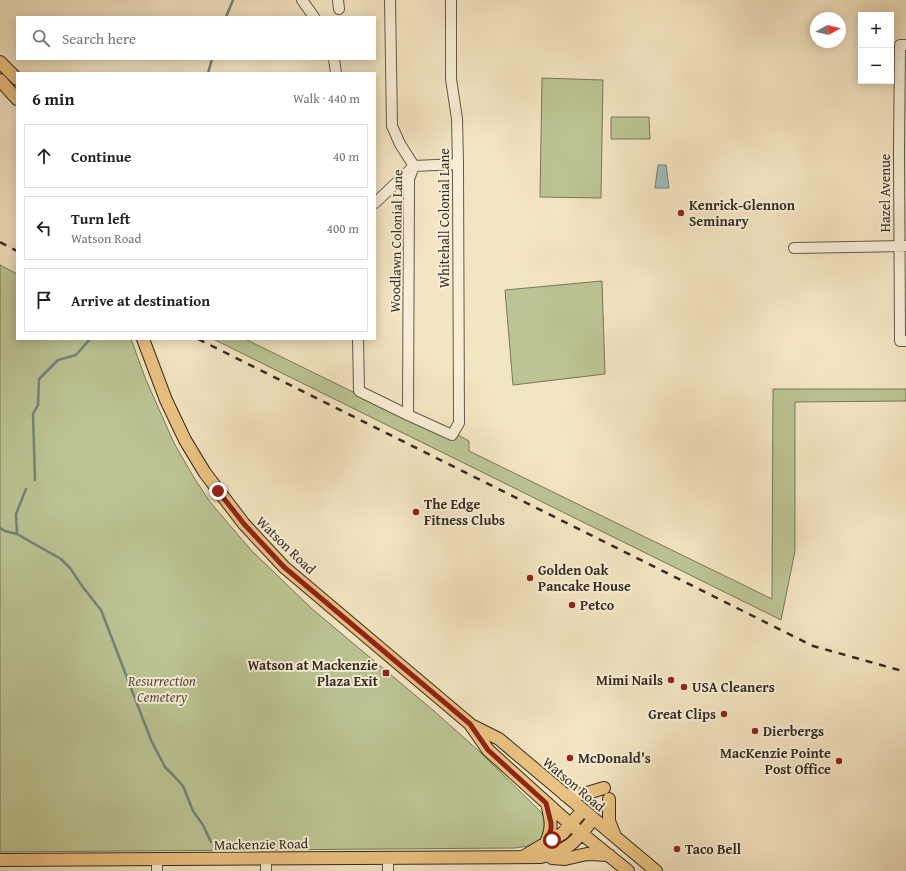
<!DOCTYPE html>
<html lang="en">
<head>
<meta charset="utf-8">
<style>
	:root { --surface:#fff; --page:#f6f6f6; --text:#222; --muted:#767676; --line:#e0e0e0 }
	body { margin:0; font-family:"Gentium Book Plus",serif; background:var(--page); color:var(--text) }
	.controls { position:absolute; right:12px; top:12px; display:grid; overflow:hidden; border-radius:0px; box-shadow:0 2px 10px #0003 }
	.controls button { width:36px; height:36px; display:grid; place-items:center; padding:0; border:0; border-bottom:1px solid var(--line); background:var(--surface); color:var(--text); font:20px sans-serif }
	.compass { position:absolute; left:810px; top:12px; width:36px; height:36px; border-radius:50%; background:var(--surface); box-shadow:0 2px 10px #0003; rotate:82deg }
	.stop { position:absolute; width:12px; height:12px; margin:-9px; border:3px solid #8f2418; border-radius:50%; background:#fff }
	.stop.end { background:#8f2418; border-color:#fff; box-shadow:0 1px 4px #0008 }
	.list { margin:0; padding:0; list-style:none }
	h2 { display:flex; justify-content:space-between; align-items:center; height:52px; margin:0; padding:0 16px; font-size:17px }
	h2 small { font-size:13px; font-weight:400; color:var(--muted) }
	.list li { display:grid; grid-template-columns:26px 1fr auto; gap:12px; align-items:center; box-sizing:border-box; height:64px; margin:0 8px 8px; padding:0 8px; border:1px solid var(--line); border-radius:0px }
	.list b { display:block; font-size:15px; white-space:nowrap }
	.list p { margin:0; font-size:13px; white-space:nowrap; color:var(--muted) }
	.list em { font-size:13px; font-style:normal; color:var(--muted) }
	.icon { flex:none; width:22px; height:22px; fill:none; stroke:currentColor; stroke-width:2; stroke-linecap:round; stroke-linejoin:round }
	.map { position:relative; flex:none; width:906px; height:871px; overflow:hidden }
	.search { position:absolute; background:var(--surface); box-shadow:0 2px 10px #0003; left:16px; top:16px; width:360px; height:44px; display:flex; align-items:center; gap:10px; box-sizing:border-box; padding:0 14px; border-radius:0px; color:var(--muted); font-size:15px }
	.panel { position:absolute; background:var(--surface); box-shadow:0 2px 10px #0003; left:16px; top:72px; width:360px; height:268px; border-radius:0px }
	.map>svg:first-child { display:block }
	.green { fill:#bcc493; stroke:#78785a }
	.water { fill:#9dbeb9; stroke:#73837d }
	.lines { fill:none; stroke-linecap:round; stroke-linejoin:round }
	.stream { stroke:#73837d; stroke-width:2.5 }
	.minor-casing { stroke:#655a4a; stroke-width:12 }
	.major-casing { stroke:#352b22; stroke-width:14 }
	.minor { stroke:#f8eed7; stroke-width:10 }
	.major { stroke:#eac281; stroke-width:12 }
	.rail { stroke:#352b22; stroke-width:2.5; stroke-dasharray:7 7; stroke-linecap:butt }
	.route { stroke:#8f2418; stroke-width:5 }
	.poi-dot { fill:#8f2418; stroke:#f8eed7; stroke-width:1.5 }
	.labels { text-anchor:middle; dominant-baseline:central; stroke-width:4; stroke-linejoin:round; paint-order:stroke }
	.street-label { font-size:14px; fill:#352b22; stroke:#f8eed7 }
	.poi-label { font-size:14px; font-weight:bold; fill:#352b22; stroke:#f8eed7; text-anchor:start }
	.park-label { font-size:14px; font-style:italic; fill:#57513e; stroke:#f8eed7 }
</style>
</head>
<body>
<div class="map">
<svg width="906" height="871" viewBox="0 0 906 871">
	<rect width="100%" height="100%" fill="#f4e5c2"/>
	<filter id="stains"><feTurbulence type="fractalNoise" baseFrequency=".005" numOctaves="4"/><feColorMatrix values="0 0 0 0 .2 0 0 0 0 .09 0 0 0 0 .02 0 0 0 .5 -.17"/></filter>
	<radialGradient id="worn" r=".72"><stop offset=".6" stop-color="#630" stop-opacity="0"/><stop offset="1" stop-color="#630" stop-opacity=".3"/></radialGradient>
	<path class="green" d="M542,78L603,80L601,198L540,197Z
		M611,117H649L650,139H611Z
		M0,265L17,274V339H131L146,380L174,443L193,476L210,502L251,550L311,608L434,711L480,752L541,812L545,820L544,837C534,845 526,847 514,848L0,852Z
		M602,281L605,374L513,385L505,290Z
		M213,339H245L355,393L455,440L458,435L469,441V451L772,599L773,389H906V401L795,402V551L781,620Z"/>
	<path class="water" d="M658,165H666L669,188H655Z"/>
	<g class="lines">
		<path class="stream" d="M226,17L233,0
			M208,73L212,59
			M35,480L33,414L38,405L39,379L58,360L76,355L90,339
			M0,528L5,531L17,534L61,559L70,568L82,586L101,610L151,740L165,767L174,776L183,786L193,811L203,825L211,842
			M17,534L16,514L26,489"/>
		<g class="minor-casing">
			<path id="minor" d="M302,0L314,17
				M338,0L339,9
				M390,0L392,126L400,144L414,166L409,179L408,415
				M906,45H900L899,148L900,341H906
				M334,59L336,73
				M375,203L414,166L458,164
				M794,248L906,246
				M358,339L359,391L408,415L452,435L459,423L458,164L457,119L451,79V0
				M388,857V871
				M266,859V871
				M157,871V859"/>
		</g>
		<g class="major-casing">
			<path id="major" d="M0,62L17,79
				M0,80L17,99
				M143,339L166,400L185,440L205,473L244,524L284,567L470,724L488,750L571,825L628,871
				M471,725L499,739L656,871
				M565,795L584,794L604,788
				M609,799V821L615,836
				M546,843C553,827 551,820 547,803
				M523,857L563,833L582,811
				M552,858L565,859L587,854L609,855
				M0,860L541,857C570,850 575,842 593,819"/>
		</g>
		<use href="#minor" class="minor"/>
		<use href="#major" class="major"/>
		<path class="rail" d="M0,242L17,251
			M198,339L813,646L906,672"/>
	</g>
	<g class="lines">
		<path class="route" d="M218,491L244,524L284,567L470,724L488,750L546,803L551,823V829L546,843L552,840"/>
	</g>
	<g class="poi-dot">
		<circle cx="681" cy="213" r="4"/>
		<circle cx="416" cy="512" r="4"/>
		<circle cx="530" cy="578" r="4"/>
		<circle cx="572" cy="605" r="4"/>
		<rect x="382" y="669" width="8" height="8" rx="2"/>
		<circle cx="671" cy="680" r="4"/>
		<circle cx="684" cy="687" r="4"/>
		<circle cx="724" cy="714" r="4"/>
		<circle cx="755" cy="731" r="4"/>
		<circle cx="570" cy="758" r="4"/>
		<circle cx="839" cy="761" r="4"/>
		<circle cx="677" cy="849" r="4"/>
	</g>
	<g class="labels">
		<g class="street-label">
			<text transform="translate(885 193) rotate(-90)">Hazel Avenue</text>
			<text transform="translate(444 218) rotate(-90)">Whitehall Colonial Lane</text>
			<text transform="translate(396 241) rotate(-89)">Woodlawn Colonial Lane</text>
			<text transform="translate(286 545) rotate(44)">Watson Road</text>
			<text transform="translate(574 784) rotate(40)">Watson Road</text>
			<text transform="translate(261 844) rotate(-1)">Mackenzie Road</text>
		</g>
		<g class="poi-label">
			<text x="689" y="205">Kenrick-Glennon<tspan x="689" dy="16">Seminary</tspan></text>
			<text x="424" y="504">The Edge<tspan x="424" dy="16">Fitness Clubs</tspan></text>
			<text x="538" y="570">Golden Oak<tspan x="538" dy="16">Pancake House</tspan></text>
			<text x="580" y="605">Petco</text>
			<text x="378" y="665" text-anchor="end">Watson at Mackenzie<tspan x="378" dy="16">Plaza Exit</tspan></text>
			<text x="663" y="680" text-anchor="end">Mimi Nails</text>
			<text x="692" y="687">USA Cleaners</text>
			<text x="716" y="714" text-anchor="end">Great Clips</text>
			<text x="763" y="731">Dierbergs</text>
			<text x="831" y="753" text-anchor="end">MacKenzie Pointe<tspan x="831" dy="16">Post Office</tspan></text>
			<text x="578" y="758">McDonald's</text>
			<text x="685" y="849">Taco Bell</text>
		</g>
		<g class="park-label">
			<text x="162" y="681">Resurrection<tspan x="162" dy="16">Cemetery</tspan></text>
		</g>
	</g>
	<rect width="100%" height="100%" filter="url(#stains)"/>
	<rect width="100%" height="100%" fill="url(#worn)"/>
</svg>
<div class="controls">
<button>+</button>
<button>−</button>
</div>
<svg class="compass" viewBox="-18 -18 36 36"><path d="M0-13l5 13h-10z" fill="#e53935"/><path d="M0 13l5-13h-10z" fill="#767676"/></svg>
<div class="stop" style="left:552px;top:840px"></div>
<div class="stop end" style="left:218px;top:491px"></div>
<div class="search"><svg class="icon" aria-label="search" viewBox="0 0 24 24"><circle cx="10" cy="10" r="6"/><path d="M15 15l6 6"/></svg>Search here</div>
<section class="panel">
<h2>6 min<small>Walk · 440 m</small></h2>
<ul class="list">
<li><svg class="icon" aria-label="ahead" viewBox="0 0 24 24"><path d="M12 20V5M6 11l6-6 6 6"/></svg><div><b>Continue</b></div><em>40 m</em></li>
<li><svg class="icon" aria-label="left" viewBox="0 0 24 24"><path d="M17 20v-9H6M10 6l-5 5 5 5"/></svg><div><b>Turn left</b><p>Watson Road</p></div><em>400 m</em></li>
<li><svg class="icon" aria-label="arrive" viewBox="0 0 24 24"><path d="M6 21V4h12l-3 4 3 4H6"/></svg><div><b>Arrive at destination</b></div></li>
</ul>
</section>
</div>
</body>
</html>
